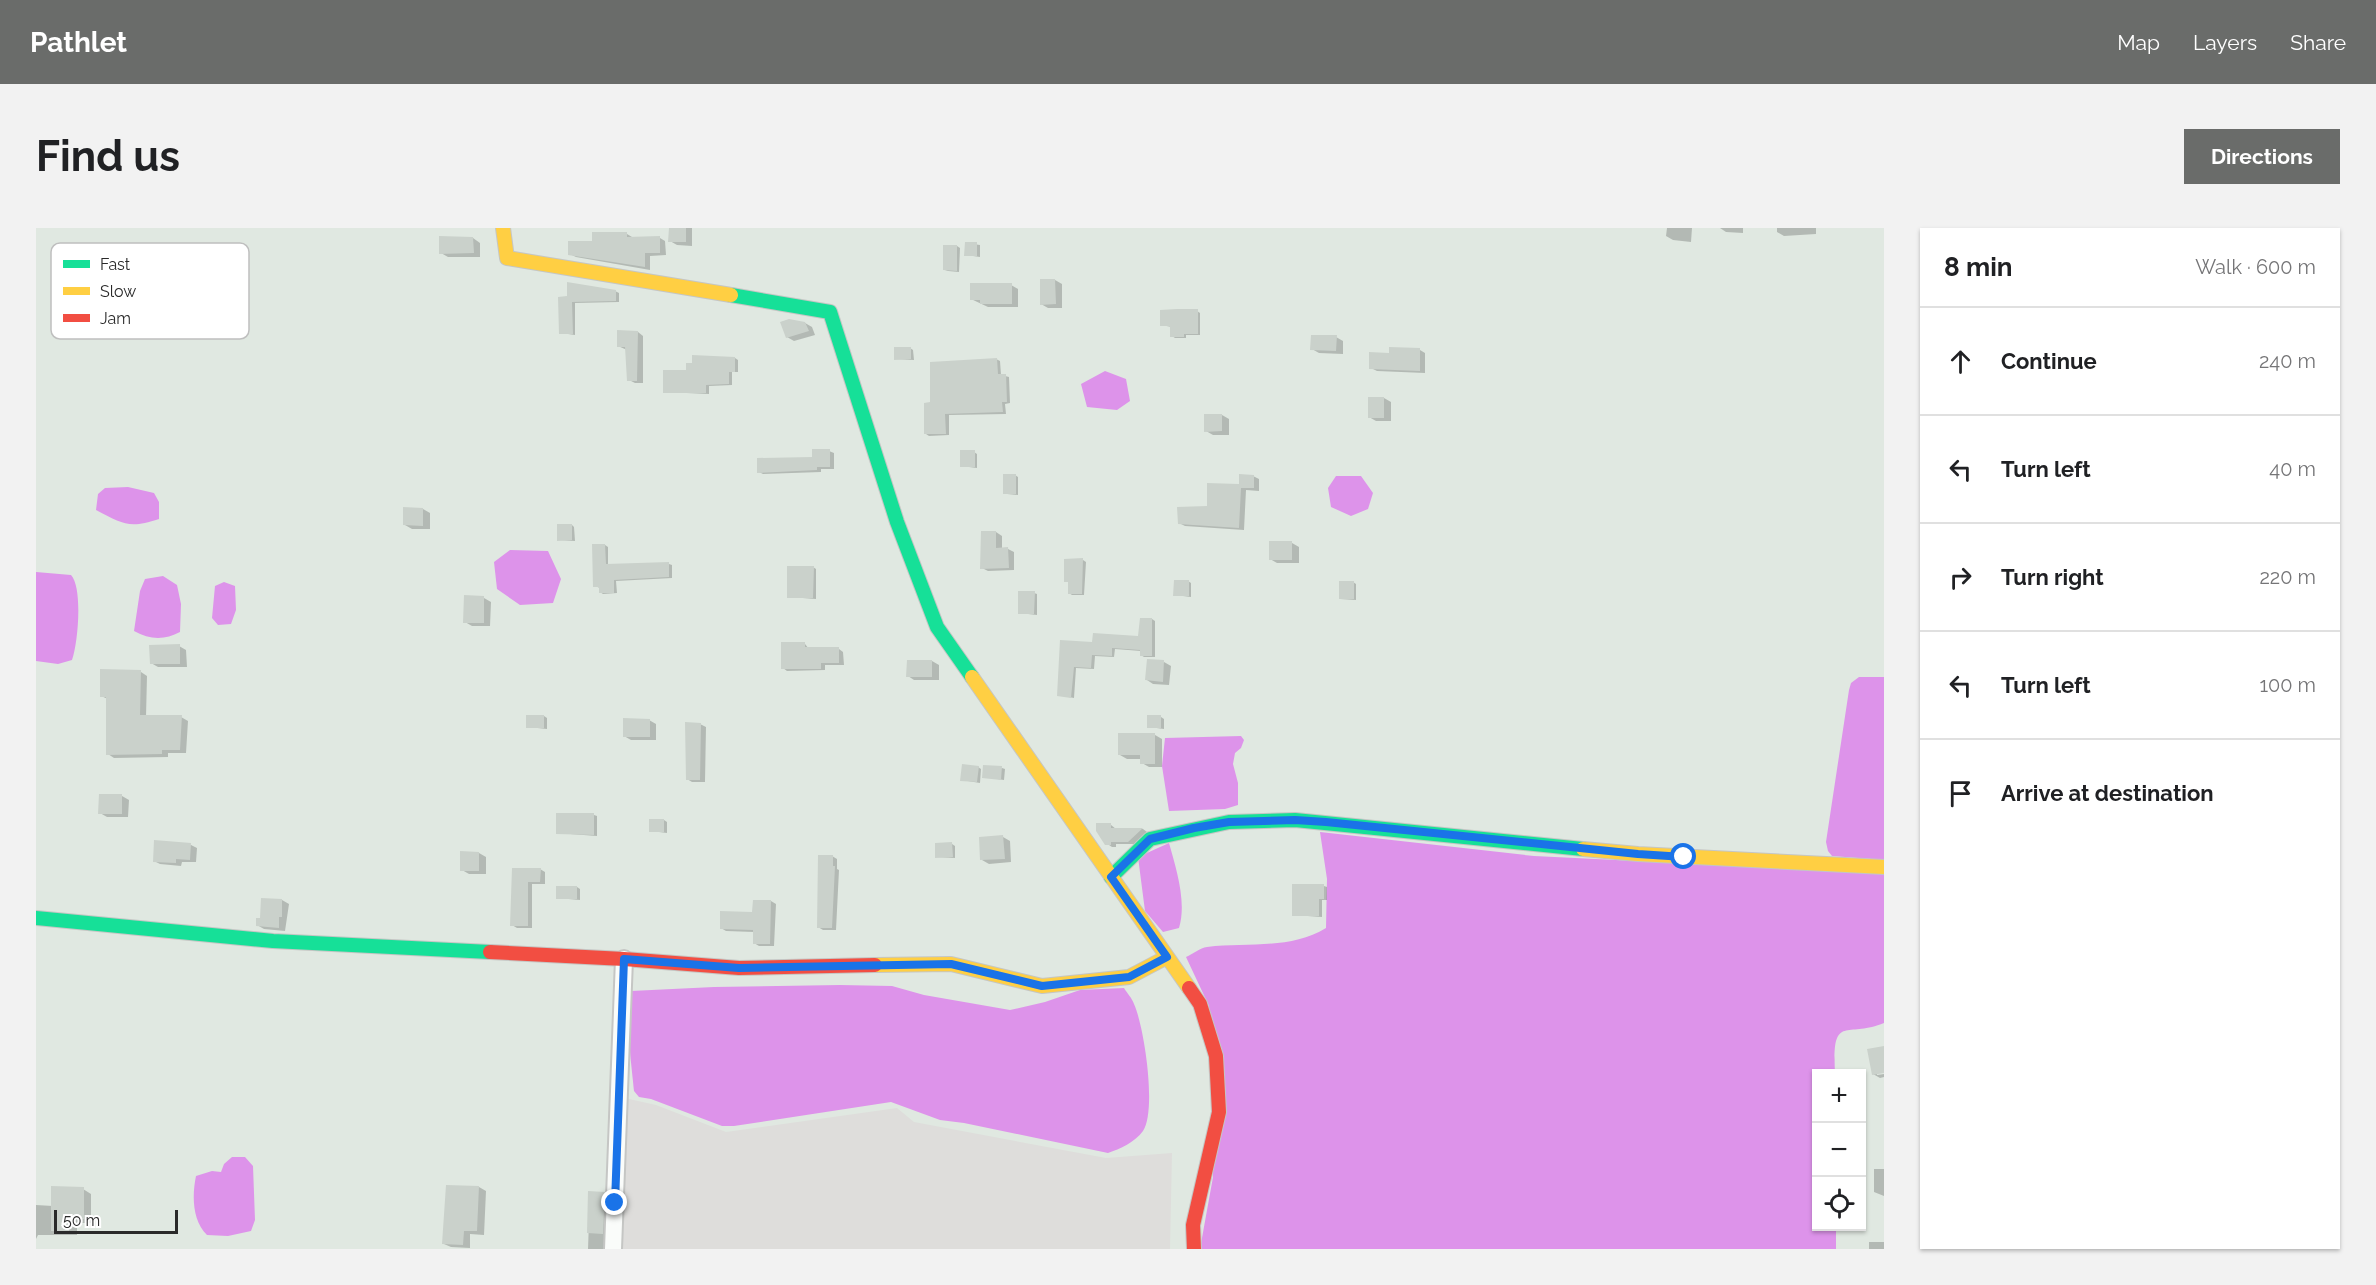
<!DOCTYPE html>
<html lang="en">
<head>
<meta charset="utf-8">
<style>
	:root { --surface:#fff; --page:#f2f2f2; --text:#202124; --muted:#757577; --line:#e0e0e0; --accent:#6a6c6a }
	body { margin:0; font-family:Raleway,sans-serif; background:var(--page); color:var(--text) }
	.controls { position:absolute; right:18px; bottom:18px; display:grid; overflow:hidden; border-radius:0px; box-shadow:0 2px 4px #0004 }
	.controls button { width:54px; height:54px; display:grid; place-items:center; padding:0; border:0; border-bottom:2px solid var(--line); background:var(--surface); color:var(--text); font:30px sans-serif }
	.scale { position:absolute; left:18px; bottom:15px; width:124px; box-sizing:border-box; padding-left:6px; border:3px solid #2a2a2a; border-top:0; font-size:16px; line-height:21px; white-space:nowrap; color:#2a2a2a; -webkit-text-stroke:4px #fff; paint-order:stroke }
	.stop { position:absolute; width:18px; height:18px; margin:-14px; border:4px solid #1a73e8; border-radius:50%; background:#fff }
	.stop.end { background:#1a73e8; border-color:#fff; box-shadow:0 2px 6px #0008 }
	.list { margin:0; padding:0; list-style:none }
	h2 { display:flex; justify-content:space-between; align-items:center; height:78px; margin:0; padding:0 24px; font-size:26px }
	h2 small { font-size:20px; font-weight:400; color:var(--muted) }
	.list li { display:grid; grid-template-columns:39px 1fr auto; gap:18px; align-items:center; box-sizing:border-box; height:108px; padding:0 24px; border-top:2px solid var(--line) }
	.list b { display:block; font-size:22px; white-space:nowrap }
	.list em { font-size:20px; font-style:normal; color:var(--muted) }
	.icon { flex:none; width:33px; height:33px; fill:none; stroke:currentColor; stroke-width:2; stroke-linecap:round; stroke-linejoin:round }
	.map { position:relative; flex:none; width:1848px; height:1021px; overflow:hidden; border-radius:0px }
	header { display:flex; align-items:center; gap:36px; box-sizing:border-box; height:84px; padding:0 30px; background:var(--accent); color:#fff }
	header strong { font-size:28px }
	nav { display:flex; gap:33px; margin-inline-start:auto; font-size:21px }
	.intro { display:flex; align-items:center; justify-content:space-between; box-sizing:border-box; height:144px; padding:0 36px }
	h1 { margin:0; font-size:42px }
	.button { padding:15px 27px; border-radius:0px; background:var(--accent); color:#fff; font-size:21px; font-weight:700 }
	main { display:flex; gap:36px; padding:0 36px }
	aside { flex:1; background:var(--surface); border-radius:0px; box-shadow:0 2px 4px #0004 }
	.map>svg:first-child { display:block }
	.industrial { fill:#dedddb }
	.water { fill:#dd93ea }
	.shadow { fill:#0003 }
	.building { fill:#cad1cb }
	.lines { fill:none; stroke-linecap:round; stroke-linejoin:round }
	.street-casing { stroke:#c5c6c4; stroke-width:20 }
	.fast-casing { stroke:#c5c6c4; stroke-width:16 }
	.slow-casing { stroke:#c5c6c4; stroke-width:16 }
	.jam-casing { stroke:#c5c6c4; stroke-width:16 }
	.street { stroke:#fafcfa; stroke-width:16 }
	.fast { stroke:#16e098; stroke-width:14 }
	.slow { stroke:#ffcf43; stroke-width:14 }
	.jam { stroke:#f24e42; stroke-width:14 }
	.route { stroke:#1a73e8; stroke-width:8 }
	.key { fill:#fff; stroke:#bfbfbf; stroke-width:1.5 }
	.key-label { font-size:16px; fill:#2a2a2a }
</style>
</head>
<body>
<header>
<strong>Pathlet</strong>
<nav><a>Map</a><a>Layers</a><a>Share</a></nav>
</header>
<div class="intro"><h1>Find us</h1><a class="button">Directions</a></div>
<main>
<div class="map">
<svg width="1848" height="1021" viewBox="0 0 1848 1021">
	<rect width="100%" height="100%" fill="#e0e8e1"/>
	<path class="industrial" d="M584,869L620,877L690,904L861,880L878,894L1070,930L1136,925L1134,1021H579Z"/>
	<path class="water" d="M1069,143L1090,151L1094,173L1081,182L1051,179L1045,156Z
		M1300,248H1325L1337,265L1332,281L1315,288L1295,279L1292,260Z
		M92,259L118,265L123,274V291C93,301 87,296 60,282L62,266L69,260Z
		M474,322L512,323L525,351L517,375L484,377L461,361L458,334Z
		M0,344L35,347C47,360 42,415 36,432L22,436L0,433Z
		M127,348L141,357L145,376L144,404C129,412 114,412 98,403L104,363L109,351Z
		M188,354L199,358L200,382L195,396L182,397L176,390L179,358Z
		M1823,449H1848V632L1796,628L1792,623L1790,614L1813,462L1815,455Z
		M1205,508L1208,512L1205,520L1199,525L1197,536L1202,555V577L1189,581L1133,583L1126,538L1129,510Z
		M1284,604L1498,628L1683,637L1848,642V795C1810,811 1796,784 1799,845L1780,846V998L1800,999V1021H1164L1177,949L1173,778L1150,729C1157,726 1164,720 1171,719C1211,714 1254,722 1290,700L1291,651Z
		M1133,615C1140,640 1151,674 1143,700L1127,704L1109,683L1102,629Z
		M804,757L856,758L888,767L974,782L1009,774L1044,762L1088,760C1091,765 1096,770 1098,776C1108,798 1121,882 1107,903C1099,914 1084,921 1072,925L928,895L904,892L855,874L698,898H686L615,871L603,869L598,863C596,840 588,783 595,763L678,759Z
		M196,929H209L217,938L219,992L215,1003L192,1008L171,1007C156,993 156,967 160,948L176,943L185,944L188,936Z"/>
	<path class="shadow" d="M634,0H656V18L641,17L634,13Z
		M1631,0H1656L1655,14L1637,12L1630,8Z
		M1684,0H1707V5L1690,4Z
		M1741,0H1780V6L1748,8L1741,4Z
		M591,6L596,9L624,10L629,13L630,27L614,28V42L540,29L534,26L558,14Z
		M437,10L444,15V29H412L405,25Z
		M930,15L944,17V29L930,27Z
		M921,18L924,20L923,44L912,43L909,42Z
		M1019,52L1026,56V80H1012L1005,76Z
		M975,57L982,61V79H952L935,71Z
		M579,63L583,65V74L539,75V107L525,105L524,70Z
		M1161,83L1164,85V107H1150V110H1139L1136,108V99L1125,97Z
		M769,95L776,99L779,107L758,113L751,109Z
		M602,104L607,108V155H599L593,152L591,122L582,118Z
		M1300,109L1307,113V126L1283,125L1276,121Z
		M874,120L877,122L878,132L860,131Z
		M1384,122L1389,125V145L1341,143L1335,140L1355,126Z
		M699,130L702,132V144H696V157L673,158V166L628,164L652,143Z
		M960,131L964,133L965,147L973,149L974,175L969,176L970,186L913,187V207L893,208L890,206L896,176Z
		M1348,170L1355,174V193H1340L1333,189Z
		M1186,187L1193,191V207H1177L1170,203Z
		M793,223L798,225V241H785V244L727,246L723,244L777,230Z
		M938,224L941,226V240L925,238Z
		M979,247L982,249V267L971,266L968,265Z
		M1217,248L1223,251V263L1210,262L1208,302L1149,298L1143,295L1172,280Z
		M387,281L394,285V301H376L369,297Z
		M536,297L538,299L539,313L523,312Z
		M960,304L966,308V321H972L978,324V342L952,343L946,340Z
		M1256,315L1263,319V335H1241L1234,331Z
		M569,317L572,319V337L633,336L636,337V350L580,353L581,365L567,366L564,364V360L559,358Z
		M1047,332L1050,334L1048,367H1036L1033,365V354L1029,353V333Z
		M777,339L780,341V371L753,369Z
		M1152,353L1155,355V369L1139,367Z
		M1317,354L1320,356V372L1304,371Z
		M998,365L1001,366V387L983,385Z
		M448,370L455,374L454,398H436L429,394Z
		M1116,391L1119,393V429H1108L1105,427V423L1079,421L1078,429L1059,428L1058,441L1040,440L1038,470L1022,467L1025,414L1057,416L1103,410Z
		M769,416L773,421H803L807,424L808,437H789V442L751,443L747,440Z
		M143,418L150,422L151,439H122L115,435Z
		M896,433L903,437V452H878L872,448Z
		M1128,434L1135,438L1133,457L1117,456L1111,452Z
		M105,444L111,448L110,489H145L152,493L150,525H132V529L78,530L72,526V471L65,468Z
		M508,488L511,490V501L492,499Z
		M1125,489L1128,491V501L1113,499Z
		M613,492L620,496V512H595L588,508Z
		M664,496L670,499L669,554H656L651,551Z
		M1119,507L1126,511V539H1113L1106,535V531H1091L1084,527Z
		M942,539L945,541L944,555L926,552Z
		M966,540L969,541L968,552L948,549Z
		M86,568L93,572L92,589H71L64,585Z
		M558,587L561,588V608L521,605Z
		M628,592L631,594V605L615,603Z
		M1075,597L1080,601H1107L1111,604L1098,616H1080V619H1076L1070,615Z
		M967,609L974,613L975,634L953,636L946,632Z
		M916,616L919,618V630L901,629Z
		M155,617L161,620L160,634H146L145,638L124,636L118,633Z
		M426,625H443L450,629V646H433L426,642Z
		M796,628L801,631V641L803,642L800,702H787L782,699Z
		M478,641H504L509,644V656H496V700H481L476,697Z
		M1288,658L1291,659V672H1286V689L1257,687Z
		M541,659L544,661V672L521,670Z
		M246,672L253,676L249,703L228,701L221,697Z
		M735,673L740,676L738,718H723L718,715V704L690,703L685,700L718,686Z
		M1848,819V843L1841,844V847L1848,846V849L1844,850L1837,846Z
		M1838,941H1848V968L1838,964Z
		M412,958L443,959L450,963L448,1007L434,1006V1020L415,1019L408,1016Z
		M47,961L55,966V995H41V1007H2L0,1011V977L17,978Z
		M554,965H568L578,971L576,1021H552Z
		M1833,1014H1848V1021H1833Z"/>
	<path class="building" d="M633,0H650V14H632Z
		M556,4H591V9L624,8V25H609V39L532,27V13H556Z
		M403,8L437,9L438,25L403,26Z
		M929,14H941V28H928Z
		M907,17H921V43L907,42Z
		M1004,51H1019L1020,76L1004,77Z
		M531,54L580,62V73L536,74L537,106H523L522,69L531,68Z
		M934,55H976V76H944V72H934Z
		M1141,81H1162V106H1148V109H1134V98H1124V82Z
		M753,91L769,94L773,103L750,110L744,94Z
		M581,102L602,103L601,153H591L589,119H581Z
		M1275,107H1301L1300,123L1274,122Z
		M858,119H875V131L858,132Z
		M1353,119L1384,120V143L1333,141V124L1353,125Z
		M656,127L699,129V144H693V156L670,157V165H627V142H650V135H656Z
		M961,130L962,146H970L971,174H966L967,184L909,186L910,206H888V175L894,174V134Z
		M1332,169H1348V190H1332Z
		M1168,186H1186V203L1168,204Z
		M776,221H794V239H781V242L721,245V230L776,229Z
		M924,222H939V239H924Z
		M967,246H980V266H967Z
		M1203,246L1218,247V260H1205L1203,300L1142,296L1141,279L1171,278V255L1203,256Z
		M367,279L387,280V298L367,297Z
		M521,296H536V312L521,313Z
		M945,303H960V320L972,319L973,340L944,341Z
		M1233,313H1256V332H1233Z
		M556,316H569L570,336L633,334V349L578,352V365H563V359H557Z
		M1047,330L1046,366H1032V354H1028V331Z
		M751,338H778L777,370H751Z
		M1138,352H1153V368H1137Z
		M1303,353H1318V371H1303Z
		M982,363H999L998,386H982Z
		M428,367L448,368V395H427Z
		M1104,390H1116V428H1104V422L1076,420V428L1056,427L1055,440L1038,439L1035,470L1021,468L1024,412L1056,414L1057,405L1102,408Z
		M745,414H769V419H803V435H785V441H745Z
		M144,416V436H114L113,417Z
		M1111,431L1128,432L1127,454L1109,452Z
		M871,432H896V449H870Z
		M64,441L105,442L104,487H146L144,522H126V526L70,527V469H64Z
		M490,487H508V500H490Z
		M1111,487H1125V500H1111Z
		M587,490L614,491V509H587Z
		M649,494L665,495L664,552H650Z
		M1082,505H1119V536H1104V527H1082Z
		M926,536L943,538L941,554L924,553Z
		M947,537L966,538L965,552L946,550Z
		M63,566H86V586H62Z
		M520,585H558V607L520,606Z
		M613,591H628V604H613Z
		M1060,595H1075V600H1107L1092,614H1075V617H1069L1060,603Z
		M967,607L969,631L944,632L943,609Z
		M118,612L155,615L154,632L140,631V635L117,634Z
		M916,614L917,629L899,630V615Z
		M424,623L443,624V643H424Z
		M782,627H797V638H799L796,700H781Z
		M476,640H505L504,654H492V698H474Z
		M1256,656H1288V671H1283V688H1256Z
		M520,658H541V671H520Z
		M225,670L246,671V689H243V700L220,698V690H224Z
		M717,672H735L734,716H717V702L684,701V683L716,684Z
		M1848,818V845L1836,847L1831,821Z
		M410,957L443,958L441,1003H428L427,1017L406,1016Z
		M15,958L48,959V991H33V1003H15Z
		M552,963L569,964L567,1006L551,1005Z"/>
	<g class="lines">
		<g class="street-casing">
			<path id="street" d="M577,1021L588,731"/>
		</g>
		<g class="fast-casing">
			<path id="fast" d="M695,67L794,84L861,294L901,399L936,449
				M1075,649L1114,611L1193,594L1259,592L1547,621
				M0,690L237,713L454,724"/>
		</g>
		<g class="slow-casing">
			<path id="slow" d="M467,0L471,30L695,67
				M936,449L1153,760
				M1547,621L1602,626L1848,639
				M839,737L915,736L1006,758L1093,749L1131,729"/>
		</g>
		<g class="jam-casing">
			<path id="jam" d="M454,724L588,731L703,740L839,737
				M1153,760L1164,776L1180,828L1183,884L1157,997L1158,1021"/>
		</g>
		<use href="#street" class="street"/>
		<use href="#fast" class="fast"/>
		<use href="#slow" class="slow"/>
		<use href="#jam" class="jam"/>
	</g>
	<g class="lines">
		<path class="route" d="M579,975L588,731L703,740L915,736L1006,758L1093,749L1131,729L1075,649L1114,611L1158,600L1193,594L1259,592L1290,594L1602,626L1648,629"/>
	</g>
	<rect x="15" y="15" width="198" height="96" rx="9" class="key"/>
	<rect x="27" y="32" width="27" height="8" fill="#16e098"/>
	<rect x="27" y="59" width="27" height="8" fill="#ffcf43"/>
	<rect x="27" y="86" width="27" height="8" fill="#f24e42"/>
	<g class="key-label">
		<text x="64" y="42">Fast</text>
		<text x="64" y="69">Slow</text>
		<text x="64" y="96">Jam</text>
	</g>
</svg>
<div class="controls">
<button>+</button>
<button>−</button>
<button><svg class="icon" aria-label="locate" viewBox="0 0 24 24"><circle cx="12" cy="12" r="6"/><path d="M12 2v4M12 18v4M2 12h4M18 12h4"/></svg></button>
</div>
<div class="scale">50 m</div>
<div class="stop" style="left:1648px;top:629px"></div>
<div class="stop end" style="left:579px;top:975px"></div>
</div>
<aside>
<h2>8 min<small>Walk · 600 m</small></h2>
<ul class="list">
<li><svg class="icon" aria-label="ahead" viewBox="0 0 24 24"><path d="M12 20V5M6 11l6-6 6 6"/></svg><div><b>Continue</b></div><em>240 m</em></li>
<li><svg class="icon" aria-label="left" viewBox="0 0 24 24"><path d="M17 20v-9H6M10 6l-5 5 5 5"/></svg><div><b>Turn left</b></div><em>40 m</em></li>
<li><svg class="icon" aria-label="right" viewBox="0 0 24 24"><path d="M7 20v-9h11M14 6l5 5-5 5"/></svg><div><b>Turn right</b></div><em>220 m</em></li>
<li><svg class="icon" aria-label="left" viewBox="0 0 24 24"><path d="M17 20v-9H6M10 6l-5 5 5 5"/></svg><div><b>Turn left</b></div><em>100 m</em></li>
<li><svg class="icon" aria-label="arrive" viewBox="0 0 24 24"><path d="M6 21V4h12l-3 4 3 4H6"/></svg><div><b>Arrive at destination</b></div></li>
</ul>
</aside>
</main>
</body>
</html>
